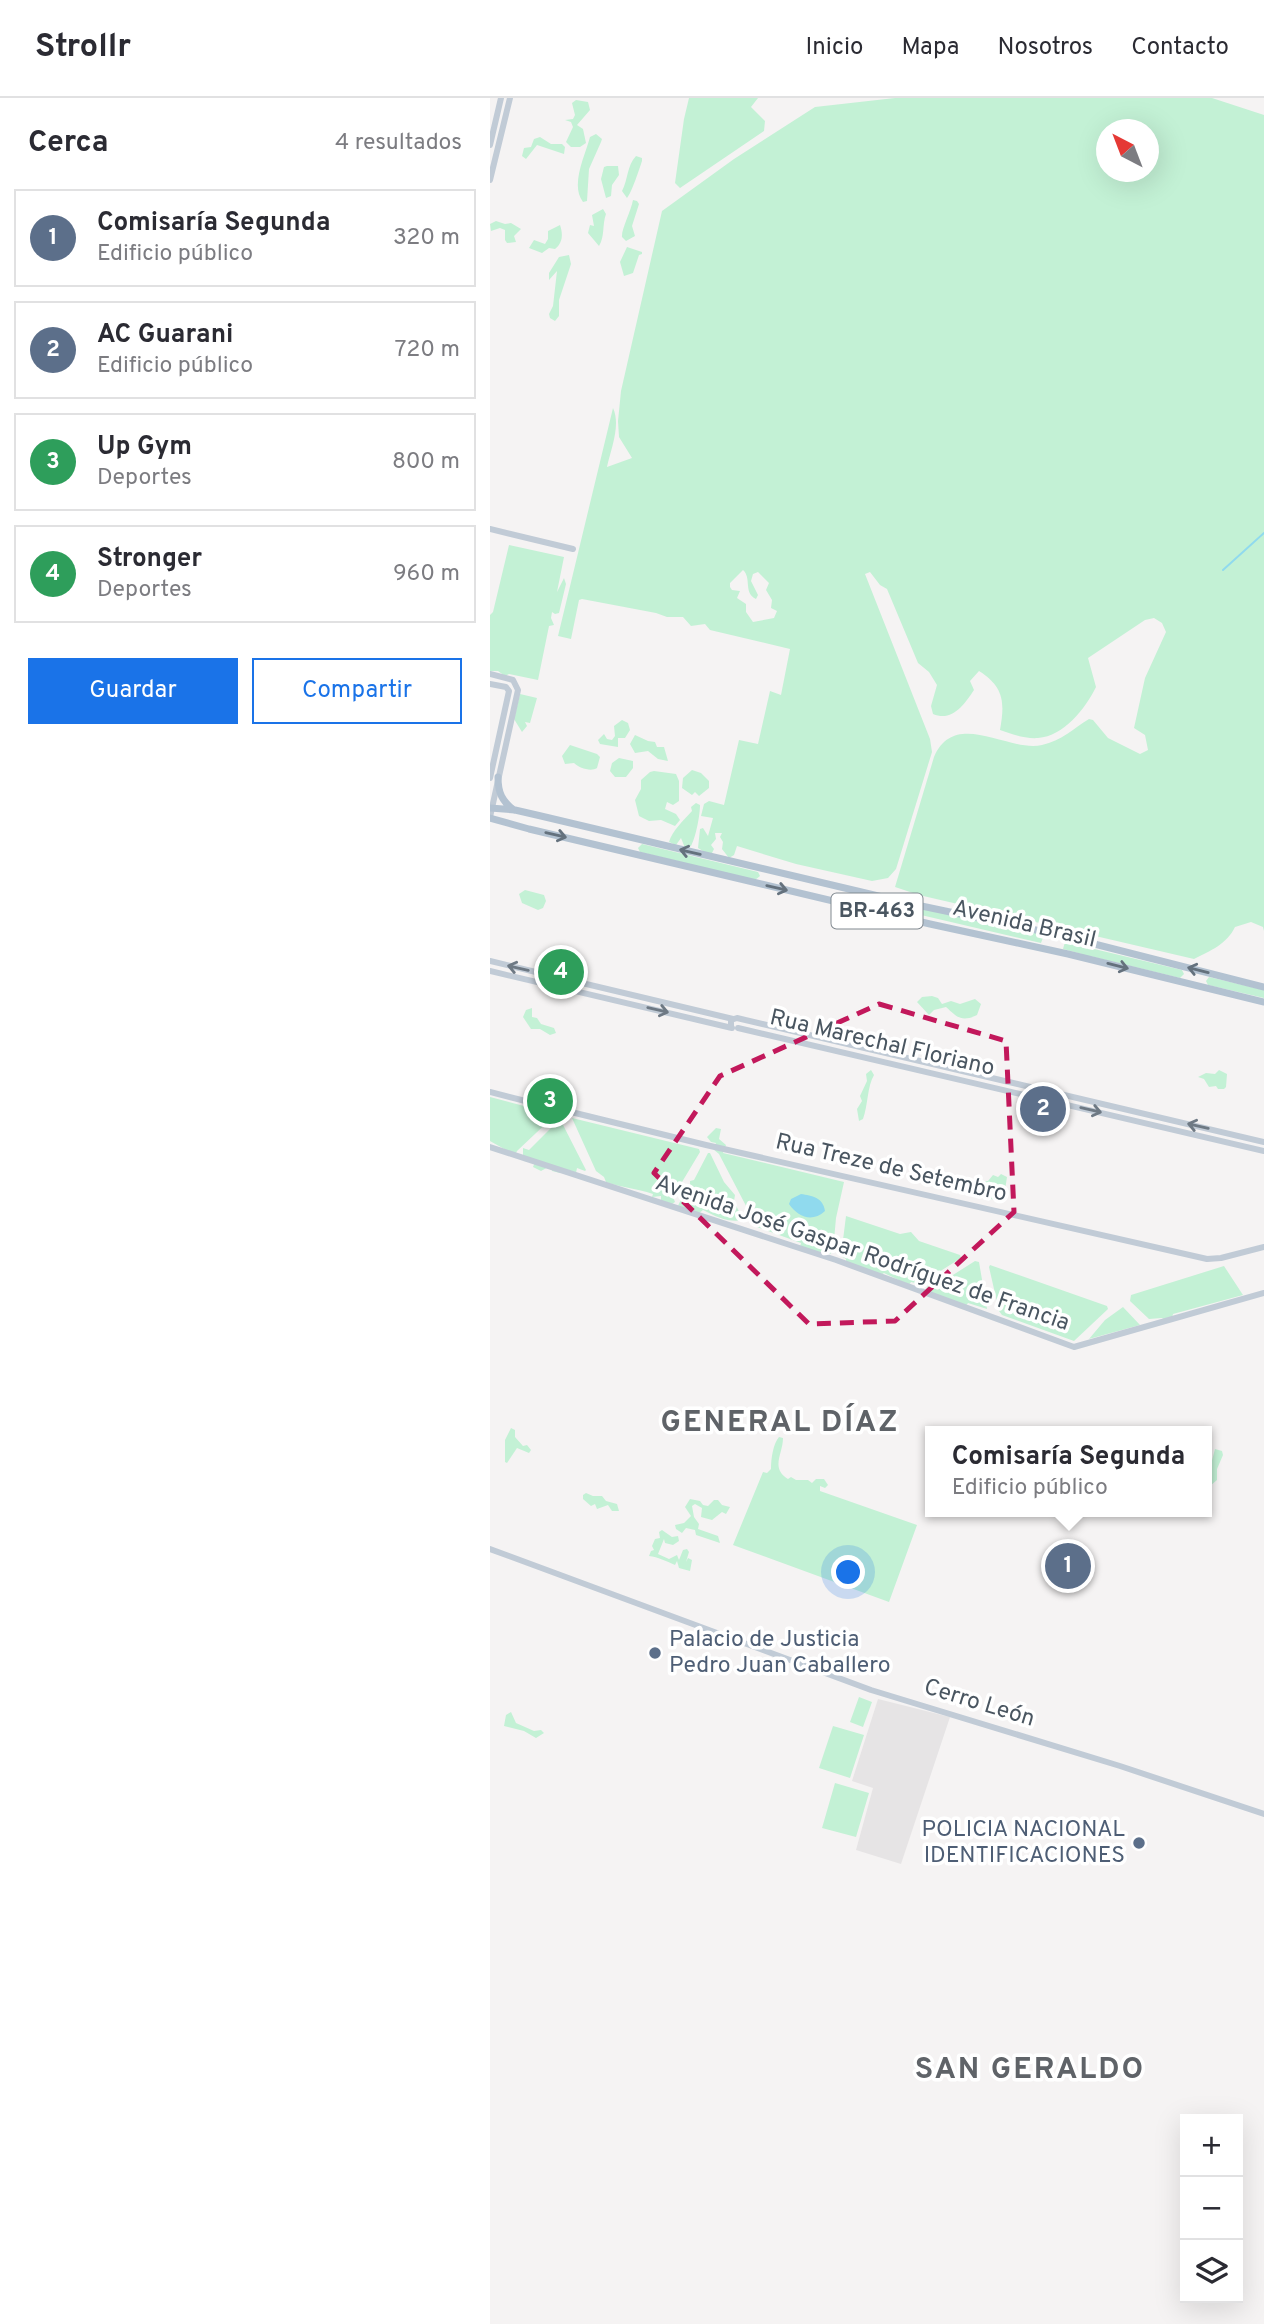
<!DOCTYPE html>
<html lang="es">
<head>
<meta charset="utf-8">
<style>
	:root { --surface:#fff; --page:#f7f7f7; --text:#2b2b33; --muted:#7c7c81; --line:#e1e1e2; --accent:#1a73e8 }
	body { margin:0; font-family:Overpass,sans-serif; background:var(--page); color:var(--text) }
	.controls { position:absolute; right:21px; bottom:21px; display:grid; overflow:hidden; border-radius:0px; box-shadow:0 7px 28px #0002 }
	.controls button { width:63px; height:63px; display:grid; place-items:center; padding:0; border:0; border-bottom:2px solid var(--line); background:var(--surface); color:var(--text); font:35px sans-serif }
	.compass { position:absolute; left:606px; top:21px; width:63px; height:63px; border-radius:50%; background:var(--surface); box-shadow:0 7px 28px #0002; rotate:318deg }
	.you { position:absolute; left:359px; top:1475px; width:24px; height:24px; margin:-18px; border:5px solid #fff; border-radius:50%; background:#1a73e8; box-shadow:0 0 0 10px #1a73e833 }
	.badge { display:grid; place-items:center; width:46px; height:46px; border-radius:50%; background:var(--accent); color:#fff; font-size:23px; font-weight:700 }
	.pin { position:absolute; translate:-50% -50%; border:4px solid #fff; box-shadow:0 2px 7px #0006 }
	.popup { position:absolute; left:435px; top:1328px; width:287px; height:91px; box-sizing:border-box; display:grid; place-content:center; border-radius:0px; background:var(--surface); filter:drop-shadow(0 2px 5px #0005); font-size:23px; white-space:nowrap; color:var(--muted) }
	.popup b { font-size:26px; color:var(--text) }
	.popup::after { content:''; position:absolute; left:50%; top:100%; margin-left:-14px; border:14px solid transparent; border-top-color:var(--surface) }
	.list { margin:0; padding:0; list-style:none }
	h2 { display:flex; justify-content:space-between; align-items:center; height:91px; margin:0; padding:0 28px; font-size:30px }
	h2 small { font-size:23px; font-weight:400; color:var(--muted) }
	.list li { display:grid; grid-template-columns:46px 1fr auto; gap:21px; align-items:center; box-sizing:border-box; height:98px; margin:0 14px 14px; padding:0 14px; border:2px solid var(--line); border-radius:0px }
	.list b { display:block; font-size:26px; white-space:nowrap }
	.list p { margin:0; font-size:23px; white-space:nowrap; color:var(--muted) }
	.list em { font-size:23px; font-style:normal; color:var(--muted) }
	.actions { display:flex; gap:14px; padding:21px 28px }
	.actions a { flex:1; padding:16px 0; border:2px solid var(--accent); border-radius:0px; text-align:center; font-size:24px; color:var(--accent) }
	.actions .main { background:var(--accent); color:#fff }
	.icon { flex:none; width:38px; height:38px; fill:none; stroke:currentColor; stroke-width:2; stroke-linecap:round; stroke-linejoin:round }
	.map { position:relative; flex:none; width:774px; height:2226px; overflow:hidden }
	header { display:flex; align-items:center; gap:42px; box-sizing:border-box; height:98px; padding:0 35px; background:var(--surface); border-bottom:2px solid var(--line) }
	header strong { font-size:33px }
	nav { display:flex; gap:38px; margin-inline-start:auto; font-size:24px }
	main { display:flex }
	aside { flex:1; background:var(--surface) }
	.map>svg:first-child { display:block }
	.education { fill:#e6e4e5 }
	.green { fill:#c3f1d5; fill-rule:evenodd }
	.water { fill:#90daee }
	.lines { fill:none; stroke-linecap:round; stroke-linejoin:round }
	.stream { stroke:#90daee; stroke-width:2 }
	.secondary { stroke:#c1cbd6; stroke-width:6 }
	.primary { stroke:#b3c2d1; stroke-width:7 }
	.oneway { stroke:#64717d }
	.oneway2 { stroke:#6e7984 }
	.marked { fill:none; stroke:#c2185b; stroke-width:5; stroke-dasharray:14 9; stroke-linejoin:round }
	.service-dot { fill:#5c6f8a; stroke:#fff; stroke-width:2.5 }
	.labels { text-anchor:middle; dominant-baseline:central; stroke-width:7; stroke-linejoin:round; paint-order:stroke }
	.shield { fill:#fff; stroke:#808990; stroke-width:2 }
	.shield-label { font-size:21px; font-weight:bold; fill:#4a5661 }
	.street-label { font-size:23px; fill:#4a5661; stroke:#fff }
	.service-label { font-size:23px; fill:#4e5e75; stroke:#fff; text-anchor:start }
	.district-label { font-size:30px; font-weight:bold; letter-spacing:2px; fill:#5f6368; stroke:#fff }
</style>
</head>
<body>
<header>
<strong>Strollr</strong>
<nav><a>Inicio</a><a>Mapa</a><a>Nosotros</a><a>Contacto</a></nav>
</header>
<main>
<aside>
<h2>Cerca<small>4 resultados</small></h2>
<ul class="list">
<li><span class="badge" style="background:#5c6f8a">1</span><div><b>Comisaría Segunda</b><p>Edificio público</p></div><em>320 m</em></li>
<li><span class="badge" style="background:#5c6f8a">2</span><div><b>AC Guarani</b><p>Edificio público</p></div><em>720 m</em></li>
<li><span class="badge" style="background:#2e9e5b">3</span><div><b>Up Gym</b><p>Deportes</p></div><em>800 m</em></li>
<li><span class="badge" style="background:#2e9e5b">4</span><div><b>Stronger</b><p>Deportes</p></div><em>960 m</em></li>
</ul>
<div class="actions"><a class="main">Guardar</a><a>Compartir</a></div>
</aside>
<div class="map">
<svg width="774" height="2226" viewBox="0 0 774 2226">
	<rect width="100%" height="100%" fill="#f5f3f3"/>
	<path class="education" d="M388,1601L460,1619L411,1766L366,1752L383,1690L362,1683Z"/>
	<path class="green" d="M199,0H268L261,9L275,23L274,33L190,90L185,85L194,21Z
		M405,0H722L774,17V833L773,829L761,824L745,829C737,846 720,853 704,861L429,797L405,789L444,659C465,610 519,655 552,647C571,643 584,630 599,621L603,622L618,640L650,656L658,652L655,637L644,630L655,580L676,534L672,525L664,520L655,522L598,560L606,589C595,611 574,638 548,640C535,641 522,636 510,632C515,604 514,589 489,573L480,583L484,592C474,607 462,624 443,616L441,608L447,587L439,574L428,565L397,491L390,487L380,474L375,476L440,641L442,654L406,771L398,780L382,783L306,766L247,748L244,757L239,760L232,751L233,744L230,739L232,735H225L226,741L221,747L224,751L222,755L218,756L208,750L210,731L213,730L218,738L223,720L211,718L214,706L219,703L234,707L249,642L268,646L280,593L291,597L300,551L220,532L215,526L201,528L193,519H177L166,515L92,501L89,502L81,541L68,538L123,310C131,327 121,351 117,369L142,360L129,339L128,323L131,293L172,113L244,61L325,9ZM617,32H659V74H617ZM253,472C262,480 253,495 266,501L268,497L261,483L263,476L268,474L279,485L276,492L282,502L281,510L287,513L284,520L263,524L256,514V506L247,500L250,493L242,492L240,489V485Z
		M86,2L98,4L100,12L87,27L93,31L96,45L90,49H81L76,44L83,29L81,24L75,22L83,21L85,17L82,5Z
		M106,36L112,41L111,44L99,71L97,103L93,104C80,87 95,58 100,39Z
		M50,39L61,46H72L75,49L74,56L47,47L36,61L32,58L34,50L41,49L44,41Z
		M146,58L152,60V63C149,72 142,94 137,100L132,93C138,82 137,67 146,58Z
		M117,68H128L129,77L122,87L121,98L116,100L111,81L114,69Z
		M143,102L147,103L149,106L142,128L145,138L136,143L132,139C131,132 141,113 143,102Z
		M113,111L116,116C112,127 115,138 109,148L98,135L100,127L104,128L102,117Z
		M6,123L15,126L21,125L31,131L24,138L26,144L17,145L15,142V132L10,130L1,133L0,126Z
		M70,127C73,136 73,145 65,151L59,150L52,155L39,150L44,142L55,146L58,141V133Z
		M137,149L152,154V156L149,157L143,175L134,178L130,164Z
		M79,157L81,166L69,202V218L65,223L60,220L59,216L63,208L67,173L59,182V175L69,159Z
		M19,447L74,459L67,494L74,480L76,486L69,515L65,516L62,514L61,520L64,527L59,528L48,582L19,576L15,578L8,573H0V517L3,514Z
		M30,596L47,600L40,625L35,624L37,628L32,634L24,621Z
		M132,622L138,625L140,632L135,640H128V649L110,646L108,642L114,636L117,641L122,642L125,638L124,628Z
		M145,637L158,643L165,644L167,649H174L178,663L168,661L158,653L145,655L140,646Z
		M80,647L107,656L110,659L107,670C101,674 89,670 84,665L75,666L72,658Z
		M129,660L143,663V670L136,679H125L120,673L122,665Z
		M202,672L211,675L219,683V690L209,698L205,694L202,697L192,690L193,680Z
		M164,673L186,676L189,683V703L183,707L177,704L175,711L186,716L190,722L185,728L171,722L159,723L149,718L145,702L151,691V682L160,674Z
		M206,705L210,707C210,717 206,739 201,748L195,750L191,740L186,747L179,744C182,733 193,723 202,713L201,709Z
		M152,746L268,774L270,778L265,782L150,754L148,750Z
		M35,792L54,797L56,803L53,810L48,812L32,805L29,796Z
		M431,810L554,837L551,845L431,817Z
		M575,844L692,872L694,876L690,880L600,858H592V856L573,851Z
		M719,879L774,892V900L718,887L716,883Z
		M442,898L448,900L452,906L461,903L470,906L485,901L491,906L487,917C471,925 466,918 456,909L444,912L439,917L427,904L432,899Z
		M42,910V919L47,920L51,926L64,930L66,935L60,937L50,931H41L33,919L36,912Z
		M381,972L384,977C377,989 378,1008 373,1021L369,1023L367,1011L372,1003L370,998L377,983L376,976Z
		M729,972L737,976L736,989L734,991H728L726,988L719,989L714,981L708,979L716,975L725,976Z
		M0,999L64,1016V1018L27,1053L25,1057L0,1043Z
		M82,1020L209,1051L210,1054L183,1099L185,1104L182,1106L171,1103V1098L162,1099L163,1096C146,1090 132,1090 116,1084L114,1079L106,1073Z
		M70,1021L96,1072L95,1073L87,1070L86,1075H70L62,1073V1067L51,1073L43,1069L45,1064L33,1063V1050L39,1052Z
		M226,1030L231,1031L229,1041L236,1047L233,1055L354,1084L346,1120L343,1153L340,1156L332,1152L329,1156L310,1149L311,1145L267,1129L229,1056L223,1051L226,1045L221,1044L217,1039Z
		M218,1055H220L234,1084L245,1097L244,1103L253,1122C240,1125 226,1119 213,1112L208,1116L203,1114L202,1109L199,1108L196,1111L188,1108C191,1099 201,1093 200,1083L204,1082Z
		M511,1076L517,1079L515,1092L509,1102L500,1101L496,1097L499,1092L497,1087H494L492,1084L498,1083L503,1077L508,1079Z
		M356,1118L410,1136L421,1134L429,1143L470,1157L471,1160L430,1186L421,1184L419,1187L394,1175L391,1177L356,1164V1161L351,1158Z
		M485,1163L489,1164L497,1211L478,1205L475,1209L438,1197L436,1191L439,1186L444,1189Z
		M500,1167L617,1208L618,1211L584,1243L512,1217L509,1213L499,1169Z
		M734,1168L753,1197L683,1216L682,1220L675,1222L672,1220L659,1221L640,1203L641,1197Z
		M633,1209L650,1227L599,1241L615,1222Z
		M21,1330L25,1332V1339L33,1348L37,1347L41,1352L39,1355L27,1350L17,1365L15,1364V1342Z
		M289,1339L293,1340C293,1356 280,1370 298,1381L301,1379L306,1382H318L322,1385L326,1381H334L338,1387L335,1390L330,1388V1393L427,1427L399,1504L243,1447L273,1374L277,1375L281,1371C281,1361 283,1346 289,1339Z
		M725,1351L732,1353L733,1357L727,1371V1382L720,1388L716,1385Z
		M96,1395L103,1398H112L116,1403L127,1406L129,1413H122L118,1407L107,1411L105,1406L101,1408L93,1401V1397Z
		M200,1401L210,1403L213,1407L218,1408L224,1402H228L232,1407L240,1409L236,1416L232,1414L222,1422L211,1419L212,1410L205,1406L202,1408L204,1419L209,1426L208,1431L228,1438L230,1445L206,1437L205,1432L196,1430L192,1435L186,1431L185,1427L194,1425L201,1418L195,1409Z
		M172,1432L182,1439L188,1438L189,1443L183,1447L175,1445L174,1441L168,1456L179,1461L187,1457L189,1462L193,1452L197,1451L199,1454L196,1464L198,1460L202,1462L200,1473L189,1470L187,1463L185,1467C176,1463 168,1459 159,1458L161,1453L164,1452L162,1448L165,1441L170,1440L169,1434Z
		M369,1599L382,1604L373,1629L360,1624Z
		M21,1614L26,1625L44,1633L51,1632L54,1635L46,1640L34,1633L14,1628L16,1617Z
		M343,1628L374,1637L360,1680L329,1670Z
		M345,1685L379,1695L366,1739L332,1730Z"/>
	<path class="water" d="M311,1096C322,1098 333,1099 335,1113C322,1125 308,1119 299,1106L301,1101Z"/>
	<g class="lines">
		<path class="stream" d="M733,472L774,435"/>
		<path class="secondary" d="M0,47L11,0
			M0,82L20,0
			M0,431L83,451
			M0,576L23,582L28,592L0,719
			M0,586L16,589L19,593L0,680
			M0,863L243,921
			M0,873L242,930
			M241,929V922L247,920L774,1044
			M248,930L774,1053
			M0,994L71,1012L73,1016L77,1013L216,1047L717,1161L731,1160L774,1149
			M0,1049L346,1162L584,1249L774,1195
			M0,1451L381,1592L630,1668L774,1716"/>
		<path class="primary" d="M8,679C8,695 12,703 24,712
			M0,710L25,712L51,718L422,806L565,836L774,889
			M0,720L39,731L440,826L578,856L774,904"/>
	</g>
	<defs><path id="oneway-shaft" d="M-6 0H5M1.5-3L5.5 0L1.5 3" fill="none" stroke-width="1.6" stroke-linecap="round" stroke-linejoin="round" transform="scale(1.75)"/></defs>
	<g class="oneway">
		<use href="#oneway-shaft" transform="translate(66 737) rotate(13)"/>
		<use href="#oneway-shaft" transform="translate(200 754) rotate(-167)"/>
		<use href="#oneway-shaft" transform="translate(287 790) rotate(13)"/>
		<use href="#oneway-shaft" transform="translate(628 868) rotate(14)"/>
		<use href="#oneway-shaft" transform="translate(708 872) rotate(-166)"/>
	</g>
	<g class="oneway2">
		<use href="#oneway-shaft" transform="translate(28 870) rotate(-167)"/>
		<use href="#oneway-shaft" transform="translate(168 912) rotate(13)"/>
		<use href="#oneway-shaft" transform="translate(601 1012) rotate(13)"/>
		<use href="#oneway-shaft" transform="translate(708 1028) rotate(-167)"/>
	</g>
	<path class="marked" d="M389,906L516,943L524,1114L405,1223L319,1226L164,1075L230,978Z"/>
	<g class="service-dot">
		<circle cx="165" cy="1555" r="7"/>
		<circle cx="649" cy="1745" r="7"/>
	</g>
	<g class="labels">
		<rect class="shield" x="341.5" y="795.5" width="91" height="35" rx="5"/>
		<g class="shield-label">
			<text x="387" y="813">BR-463</text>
		</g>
		<g class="street-label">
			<text transform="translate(534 827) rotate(13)">Avenida Brasil</text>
			<text transform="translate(392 946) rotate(13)">Rua Marechal Floriano</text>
			<text transform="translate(401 1071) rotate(13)">Rua Treze de Setembro</text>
			<text transform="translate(372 1156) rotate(19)">Avenida José Gaspar Rodríguez de Francia</text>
			<text transform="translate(489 1606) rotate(17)">Cerro León</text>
		</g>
		<g class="service-label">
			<text x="179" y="1542">Palacio de Justicia<tspan x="179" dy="26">Pedro Juan Caballero</tspan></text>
			<text x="635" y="1732" text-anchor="end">POLICIA NACIONAL<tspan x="635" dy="26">IDENTIFICACIONES</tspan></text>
		</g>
		<g class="district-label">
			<text x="290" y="1325">GENERAL DÍAZ</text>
			<text x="540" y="1972">SAN GERALDO</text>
		</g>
	</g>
</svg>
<div class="controls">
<button>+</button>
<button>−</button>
<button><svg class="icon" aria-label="layers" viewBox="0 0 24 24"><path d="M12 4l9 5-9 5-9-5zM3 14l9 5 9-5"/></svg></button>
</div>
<svg class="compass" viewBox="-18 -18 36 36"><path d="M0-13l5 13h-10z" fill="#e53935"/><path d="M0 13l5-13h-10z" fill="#7c7c81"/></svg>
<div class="you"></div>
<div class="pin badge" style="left:578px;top:1468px;background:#5c6f8a">1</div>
<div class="popup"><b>Comisaría Segunda</b>Edificio público</div>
<div class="pin badge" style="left:553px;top:1011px;background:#5c6f8a">2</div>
<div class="pin badge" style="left:60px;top:1003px;background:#2e9e5b">3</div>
<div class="pin badge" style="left:71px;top:874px;background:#2e9e5b">4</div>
</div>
</main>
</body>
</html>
